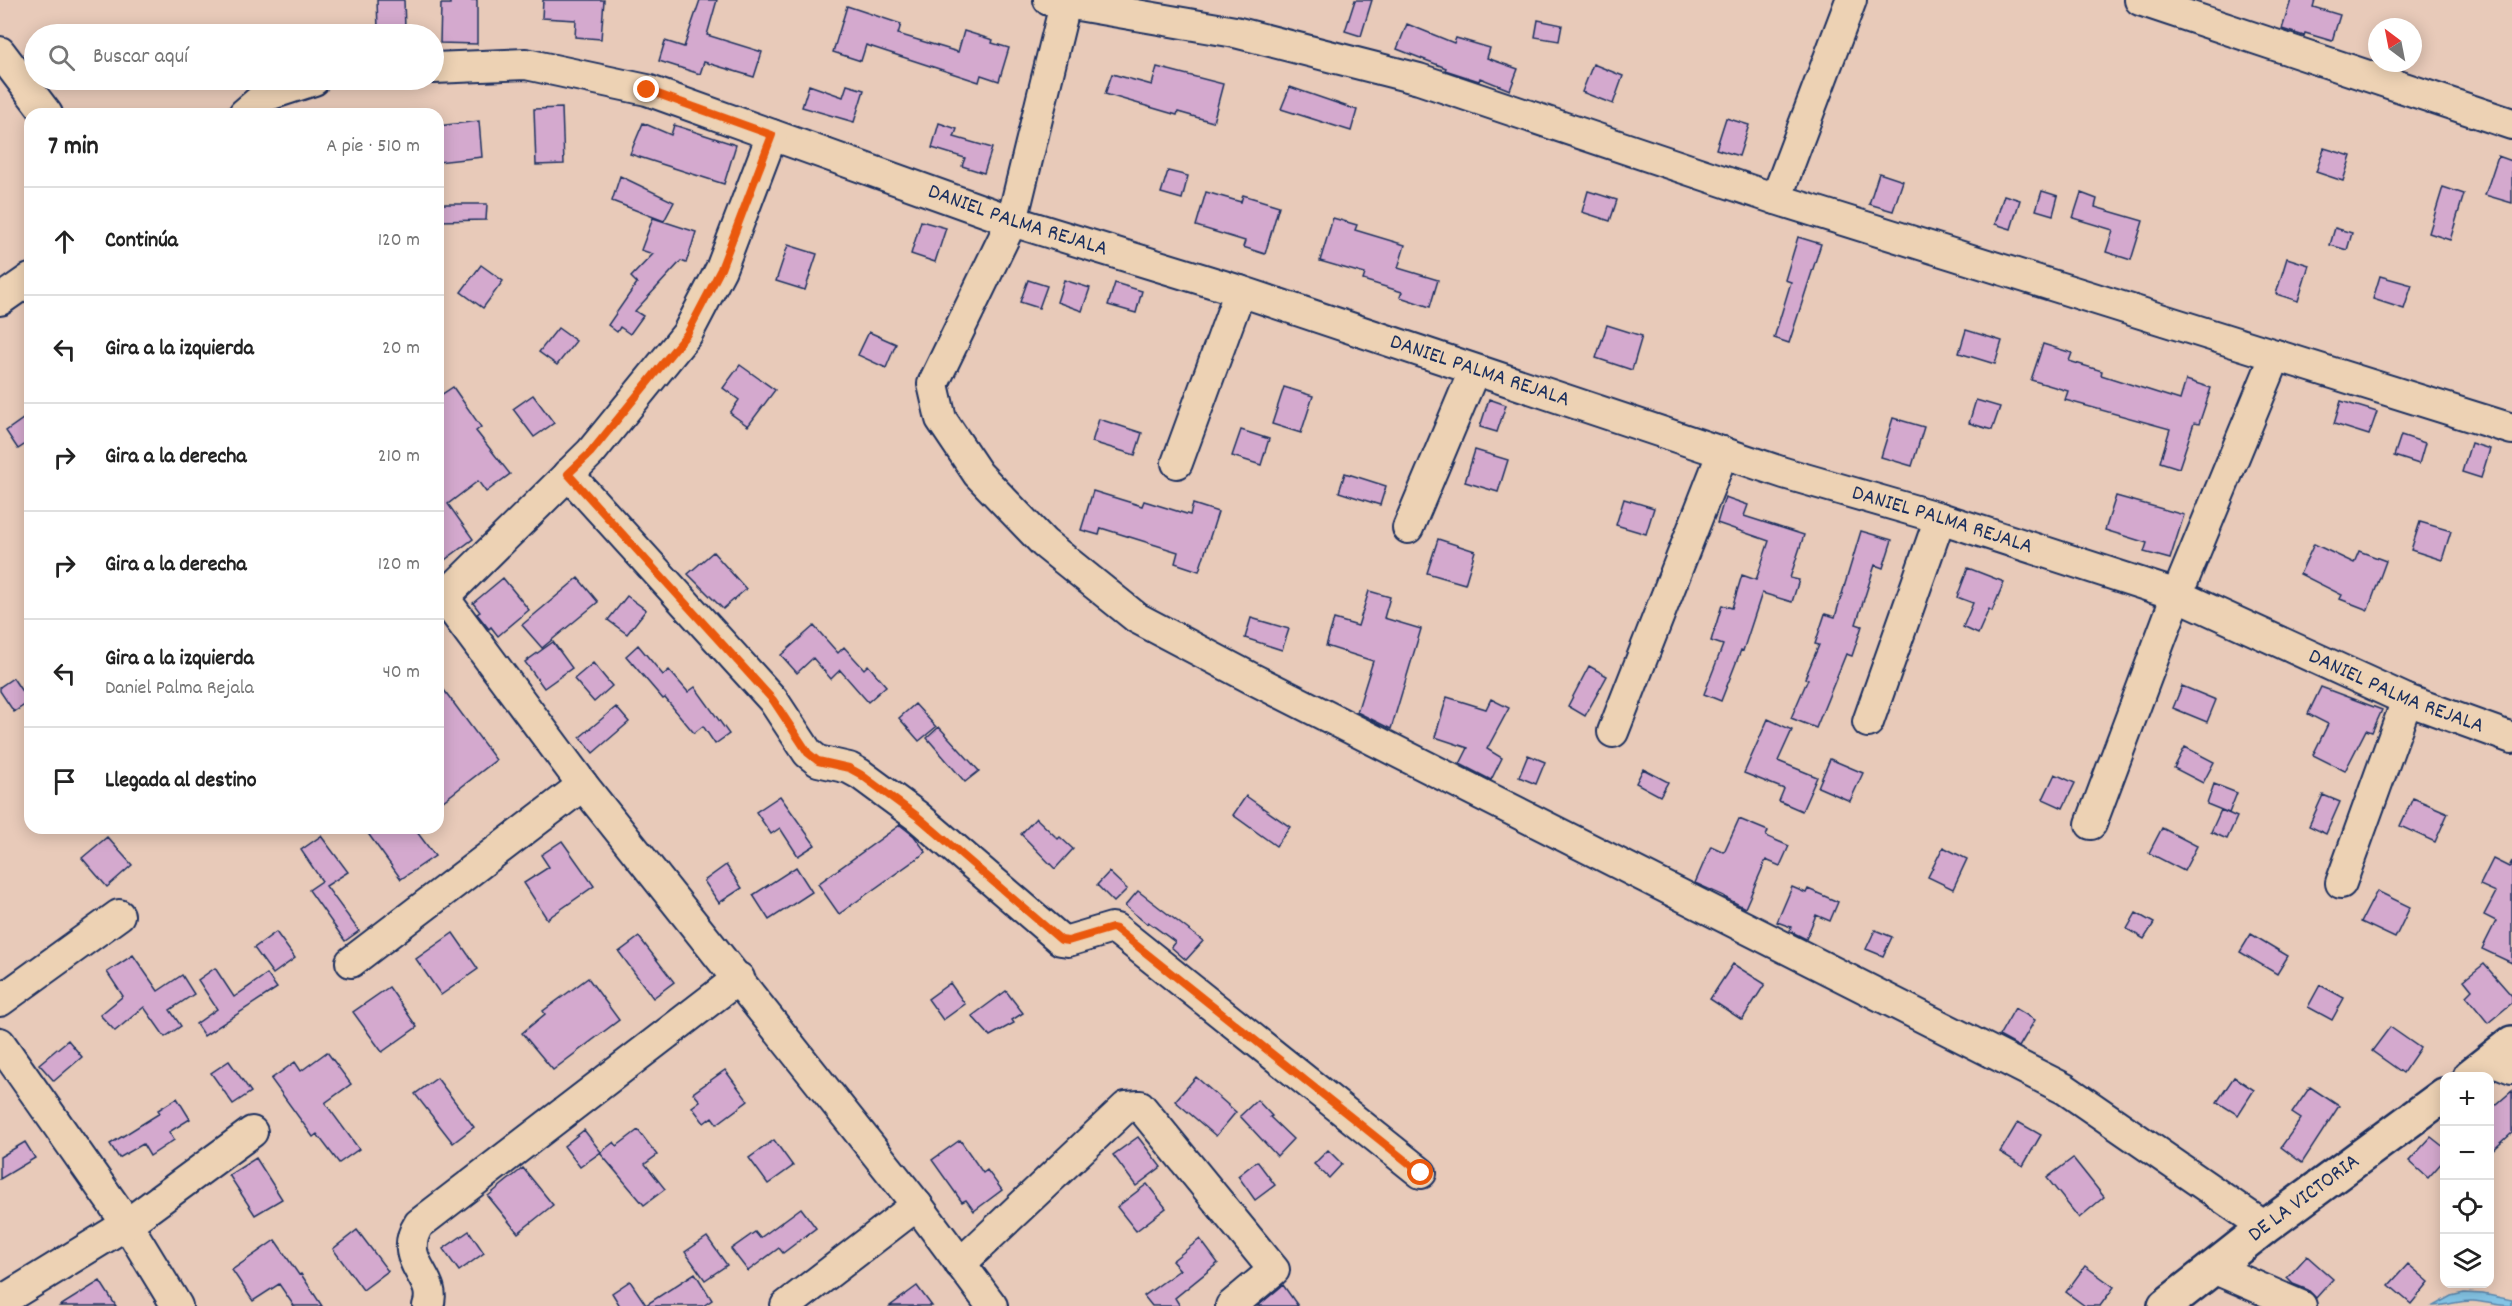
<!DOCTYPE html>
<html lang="es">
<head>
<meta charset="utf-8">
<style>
	:root { --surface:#fff; --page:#f6f6f6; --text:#222; --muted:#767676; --line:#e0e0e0 }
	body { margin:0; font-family:Dekko,sans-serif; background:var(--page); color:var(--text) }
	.controls { position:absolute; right:18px; bottom:18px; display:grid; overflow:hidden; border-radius:12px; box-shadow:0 3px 15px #0003 }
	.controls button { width:54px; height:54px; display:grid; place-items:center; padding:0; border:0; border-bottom:2px solid var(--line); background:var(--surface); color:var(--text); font:30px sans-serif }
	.compass { position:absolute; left:2368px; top:18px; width:54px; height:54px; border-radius:50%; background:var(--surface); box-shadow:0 3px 15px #0003; rotate:328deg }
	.stop { position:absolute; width:18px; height:18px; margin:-14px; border:4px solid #ea580c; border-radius:50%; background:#fff }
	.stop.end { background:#ea580c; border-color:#fff; box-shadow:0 2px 6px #0008 }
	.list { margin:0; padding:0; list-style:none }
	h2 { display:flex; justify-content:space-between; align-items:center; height:78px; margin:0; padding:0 24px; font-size:26px }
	h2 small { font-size:20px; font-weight:400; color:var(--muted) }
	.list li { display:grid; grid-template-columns:39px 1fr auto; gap:18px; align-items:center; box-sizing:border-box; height:108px; padding:0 24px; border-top:2px solid var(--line) }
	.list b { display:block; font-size:22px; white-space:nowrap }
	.list p { margin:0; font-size:20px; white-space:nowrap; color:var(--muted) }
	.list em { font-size:20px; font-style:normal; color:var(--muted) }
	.icon { flex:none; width:33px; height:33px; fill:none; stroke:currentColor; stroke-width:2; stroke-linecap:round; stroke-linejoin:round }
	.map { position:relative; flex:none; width:2512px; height:1306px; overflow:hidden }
	.search { position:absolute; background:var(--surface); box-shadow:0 3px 15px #0003; left:24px; top:24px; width:420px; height:66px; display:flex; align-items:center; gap:15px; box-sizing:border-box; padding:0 21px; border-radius:33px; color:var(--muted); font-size:22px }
	.panel { position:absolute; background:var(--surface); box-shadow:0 3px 15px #0003; left:24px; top:108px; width:420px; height:726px; border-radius:18px }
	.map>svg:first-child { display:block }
	.water { fill:#84c4e5; stroke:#5a88af; stroke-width:1.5 }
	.building { fill:#d4a9ce; stroke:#1b2f5e; stroke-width:1.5 }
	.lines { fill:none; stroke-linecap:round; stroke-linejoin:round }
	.minor-casing { stroke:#1b2f5e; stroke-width:34 }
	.major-casing { stroke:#1b2f5e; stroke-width:38 }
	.minor { stroke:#edd2b4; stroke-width:30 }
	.major { stroke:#edd2b4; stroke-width:33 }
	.route { stroke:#ea580c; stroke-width:8 }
	.labels { text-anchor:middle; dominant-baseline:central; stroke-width:4.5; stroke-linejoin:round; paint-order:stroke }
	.street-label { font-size:22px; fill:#1b2f5e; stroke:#edd2b4 }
</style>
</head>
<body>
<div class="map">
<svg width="2512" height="1306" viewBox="0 0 2512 1306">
	<rect width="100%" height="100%" fill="#e8cab9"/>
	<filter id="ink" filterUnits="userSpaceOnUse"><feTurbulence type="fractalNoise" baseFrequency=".0167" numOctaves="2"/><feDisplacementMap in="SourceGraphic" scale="12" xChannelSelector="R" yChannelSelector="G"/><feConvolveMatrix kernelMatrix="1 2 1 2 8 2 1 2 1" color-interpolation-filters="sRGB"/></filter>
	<g filter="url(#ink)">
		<path class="water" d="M2464,1293L2483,1294L2512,1300V1306C2498,1306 2486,1302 2473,1301C2462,1300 2446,1306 2433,1306L2451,1296Z"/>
		<path class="building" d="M377,0H404L405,28L378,29Z
			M450,0H477V44L440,43L441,4H450Z
			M543,0H604L601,39L575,37L576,20L542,18Z
			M700,0H717L707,35L762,52L754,77L704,62L700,74L659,61L665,41L684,47Z
			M1355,0H1372L1361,36L1345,31Z
			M2291,0H2315L2313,7L2340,15L2332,41L2305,33L2304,36L2282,29Z
			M847,6L901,24L898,34L958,52L964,31L993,40L992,43L1009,48L999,81L981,75L979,82L866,45L861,61L833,52Z
			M1538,20L1562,25L1559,41L1535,37Z
			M1407,24L1454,43L1456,38L1490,48L1487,58L1518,69L1510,90L1480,78L1479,81L1445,70L1446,68L1397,49Z
			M1593,64L1623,76L1613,104L1582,92Z
			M1157,67L1223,84L1213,122L1178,112L1177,115L1105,94L1112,74L1152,85Z
			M809,85L843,97L847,85L864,90L854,122L802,107Z
			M1290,87L1357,110L1351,131L1281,109Z
			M562,108L564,164L536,165L534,109Z
			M1726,118L1749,125L1739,156L1716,149Z
			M479,121L482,157L438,162V126Z
			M643,123L671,135L674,125L736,145L724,184L630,154Z
			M939,123L957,129L954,137L992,148L984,173L962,166L965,158L932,148Z
			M2324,148L2351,156L2343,181L2316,172Z
			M2498,156L2512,161V203L2485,195Z
			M1168,171L1188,176L1182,199L1161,193Z
			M1879,173L1903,181L1893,211L1869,204Z
			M620,176L674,202L664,221L612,201Z
			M2443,187L2464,194L2450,240L2429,233Z
			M1588,191L1617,200L1610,221L1582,212Z
			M2042,191L2058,196L2053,215L2036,210Z
			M1206,192L1241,202L1243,195L1279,206L1265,254L1243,247L1245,241L1196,226Z
			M2081,193L2097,199L2095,207L2143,221L2131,260L2106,252L2113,230L2073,218Z
			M2004,195L2020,200L2011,229L1995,224Z
			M438,204H487L486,220L438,221Z
			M653,218L696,232L692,245L686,263L681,261L635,311L643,316L630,334L620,327L617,332L608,325L637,283L631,277L653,254L641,250Z
			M1333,218L1357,225L1355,230L1405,245L1398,268L1438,280L1430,307L1400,297L1402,292L1363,280L1365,274L1320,261Z
			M921,221L946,228L935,262L911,254Z
			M2335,228L2352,233L2347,250L2330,245Z
			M1798,237L1821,244L1789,343L1774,338L1791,282L1785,280Z
			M788,245L817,254L805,290L776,281Z
			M2287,258L2309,265L2298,301L2276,294Z
			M481,265L503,281L483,308L461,292Z
			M2380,276L2412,285L2404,309L2373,299Z
			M1028,280L1047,286L1039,308L1020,302Z
			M1064,280L1090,288L1082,311L1057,302Z
			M1115,283L1142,291L1136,313L1108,305Z
			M1607,325L1642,336L1632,370L1596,358Z
			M558,328L576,341L557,365L539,352Z
			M1966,330L2002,341L1995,364L1959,353Z
			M869,332L896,344L886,368L858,355Z
			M2043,344L2072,353L2069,361L2102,371L2101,375L2180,400L2186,380L2211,388L2199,424L2194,423L2179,468L2160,462L2170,429L2065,400L2068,391L2031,380Z
			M740,365L775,390L748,426L730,413L739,400L723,388Z
			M453,387L481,427L476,431L510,474L486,492L478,481L448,504L473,539L438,565V397Z
			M1284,387L1313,396L1301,433L1272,424Z
			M533,395L554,423L534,437L513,409Z
			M1489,399L1506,405L1497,432L1480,427Z
			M1976,400L2000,407L1992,430L1969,423Z
			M2341,401L2377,412L2369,435L2334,424Z
			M30,414V441L18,449L6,431Z
			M1893,418L1924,427L1912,466L1881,457Z
			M1099,419L1142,433L1135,455L1092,442Z
			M1241,430L1269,439L1261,465L1232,456Z
			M2401,435L2425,443L2419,464L2394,456Z
			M2471,443L2490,449L2481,478L2462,472Z
			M1475,450L1508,460L1498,492L1465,482Z
			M1345,473L1386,486L1380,505L1339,492Z
			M1093,491L1142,506L1144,501L1190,515L1193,504L1218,512L1199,571L1175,563L1178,552L1101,528L1099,535L1081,530Z
			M2116,496L2184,515L2170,559L2144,552L2147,543L2105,530Z
			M1725,497L1748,505L1744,516L1804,535L1790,578L1799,580L1792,602L1762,593L1743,651L1741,650L1721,701L1704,694L1723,645L1711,641L1722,605L1732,608L1742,575L1756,580L1769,541L1717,523Z
			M1624,499L1654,508L1646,534L1616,525Z
			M2420,522L2451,531L2442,560L2411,550Z
			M1861,531L1892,540L1883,568L1875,565L1856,624L1862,626L1852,656L1846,654L1816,728L1791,718L1808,679L1805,678L1819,645L1815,644L1825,614L1835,617Z
			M1438,539L1475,551L1465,584L1427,573Z
			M2314,544L2354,563L2359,551L2386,561L2368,610L2340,599L2342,595L2300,574Z
			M713,552L746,589L723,609L688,574Z
			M1968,568L2004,582L1992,611L1989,609L1978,634L1963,627L1973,603L1957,597Z
			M503,578L529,610L498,636L491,627L489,629L477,614L480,612L473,603Z
			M578,578L598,602L542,648L522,625Z
			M1369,591L1390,597L1384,618L1421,629L1391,729L1357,712L1373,661L1326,646L1334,619L1358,626Z
			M627,596L646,610L627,634L608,620Z
			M1251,618L1289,629L1282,650L1245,638Z
			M814,626L838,653L844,647L864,669L868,665L886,686L868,702L840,670L831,679L813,658L797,673L781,655Z
			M553,642L572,668L544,688L525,662Z
			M638,645L663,675L669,670L688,692L695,687L729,734L715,744L703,726L694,733L665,698L663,699L626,656Z
			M593,663L612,686L594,702L574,679Z
			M1589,666L1607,676L1585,716L1568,706Z
			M13,678L29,702L14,712L0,691V687Z
			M438,682L496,760L438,805Z
			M2182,686L2216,700L2207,722L2173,708Z
			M2321,687L2382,710L2372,732L2366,730L2345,771L2313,755L2328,724L2308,714Z
			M1447,697L1486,709L1491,699L1509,708L1487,749L1502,758L1491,780L1460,764L1468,748L1435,737Z
			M915,704L936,727L919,741L899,718Z
			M616,707L629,722L593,753L580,737Z
			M1768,719L1792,730L1778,761L1817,777L1802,811L1779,801L1784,789L1744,773Z
			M939,727L979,771L965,782L927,738Z
			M2185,747L2214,762L2203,783L2174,768Z
			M1528,755L1545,762L1536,784L1519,777Z
			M1830,759L1863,773L1850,801L1818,787Z
			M1643,769L1668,782L1660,796L1636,783Z
			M2055,774L2075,783L2063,808L2043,799Z
			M2214,784L2237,793L2229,813L2207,804Z
			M2323,795L2340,802L2326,834L2309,826Z
			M780,796L815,845L798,856L780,828L771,834L756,812Z
			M1246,796L1290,827L1276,846L1233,815Z
			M2413,798L2448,813L2435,842L2400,826Z
			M2221,810L2237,817L2227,839L2211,832Z
			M1036,818L1058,839L1060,837L1073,849L1055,869L1021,834Z
			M1739,819L1768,831L1766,836L1789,846L1780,866L1766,860L1745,908L1724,897V896L1695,883L1711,846L1724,852Z
			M900,825L914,836L926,852L839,914L818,884Z
			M364,828H414L435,856L401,879Z
			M2162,828L2197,846L2184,871L2149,853Z
			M321,836L348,872L326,886L359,931L345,941L309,890L322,881L301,850Z
			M107,837L132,865L107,887L82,858Z
			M562,841L594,886L547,919L524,883L549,867L541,855Z
			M1943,847L1967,859L1953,889L1928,877Z
			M2493,859L2509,867L2512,861V963L2482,949L2496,921L2484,915L2496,892L2480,885Z
			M726,865L742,888L719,903L704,881Z
			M796,867L812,892L769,920L753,895Z
			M1109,872L1127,889L1114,902L1097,885Z
			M1792,887L1806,893L1808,889L1838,902L1830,921L1816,915L1806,939L1790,931L1791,927L1777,922Z
			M1138,891L1203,941L1186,960L1171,947L1175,942L1148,922L1147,924L1125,906Z
			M2377,891L2410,907L2395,938L2361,922Z
			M2136,913L2154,923L2144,939L2127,929Z
			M1875,930L1892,937L1883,956L1866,949Z
			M276,932L295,958L273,974L254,948Z
			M453,933L478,969L441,995L416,959Z
			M2251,934L2288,956L2277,974L2240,952Z
			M639,937L674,982L653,998L619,952Z
			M133,955L158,991L182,975L194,994L170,1010L181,1026L165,1037L144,1007L115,1031L100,1015L123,996L107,972Z
			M1733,964L1765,984L1742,1020L1710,999Z
			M2484,964L2512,996V1003L2488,1023L2466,996L2472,990L2464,980Z
			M215,968L234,997L267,974L277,988L204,1036L196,1024L217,1009L198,980Z
			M588,978L619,1020L553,1070L522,1033L545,1014L543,1011Z
			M950,983L965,1004L943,1020L928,999Z
			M2320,985L2344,998L2332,1020L2308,1007Z
			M389,987L417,1027L382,1052L353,1012Z
			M1006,991L1023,1013L1012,1020L1014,1023L990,1036L972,1016Z
			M2015,1008L2035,1020L2019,1047L1999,1036Z
			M2390,1027L2420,1048L2403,1073L2372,1051Z
			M68,1040L82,1057L54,1081L39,1064Z
			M327,1052L351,1084L325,1103L359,1149L339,1163L317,1134L313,1137L271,1079L295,1062L301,1071Z
			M229,1061L251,1092L233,1104L211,1073Z
			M725,1070L748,1101L717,1124L712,1117L704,1123L692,1107L700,1101L693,1093Z
			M1196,1077L1236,1112L1216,1136L1175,1101Z
			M2234,1077L2254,1090L2238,1115L2217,1102Z
			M437,1078L474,1127L453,1143L415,1094Z
			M2310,1087L2339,1106L2302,1163L2281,1147L2301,1119L2292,1113Z
			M2512,1091V1133L2490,1153V1110Z
			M177,1098L190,1119L169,1132L174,1140L150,1156L143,1144L119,1158L110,1144L160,1113L158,1110Z
			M1257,1100L1272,1116L1270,1117L1293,1139L1277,1156L1240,1116Z
			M2018,1122L2041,1135L2023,1166L2000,1152Z
			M584,1130L601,1152L580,1167L564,1146Z
			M638,1130L657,1155L645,1164L665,1189L644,1205L600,1153L614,1142L617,1146Z
			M1138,1137L1161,1167L1136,1186L1113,1155Z
			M2431,1137L2445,1148V1159L2428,1178L2409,1161Z
			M774,1140L793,1166L768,1184L749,1158Z
			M960,1140L983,1173L987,1170L1002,1190L974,1211L966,1200L962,1202L932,1160Z
			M25,1142L35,1158L0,1179V1157Z
			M1328,1150L1342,1164L1329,1178L1314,1164Z
			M256,1158L282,1199L255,1215L229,1175Z
			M2073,1158L2104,1197L2079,1218L2047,1178Z
			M1257,1161L1275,1185L1255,1200L1238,1176Z
			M523,1168L553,1205L518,1233L488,1196Z
			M1147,1184L1166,1208L1136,1231L1117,1207Z
			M801,1208L816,1228L783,1253L779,1248L748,1271L731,1249L755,1232L760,1238Z
			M357,1230L388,1271L363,1290L333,1249Z
			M469,1231L484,1253L459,1271L443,1249Z
			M707,1237L727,1265L705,1280L685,1252Z
			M1200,1239L1218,1263L1175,1298L1180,1306H1152L1144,1296L1180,1270L1172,1261Z
			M275,1240L299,1275L301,1274L322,1306H294L279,1284L253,1301L232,1270Z
			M2307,1256L2333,1279L2316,1298L2308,1290L2293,1284L2287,1278Z
			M2408,1264L2429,1282L2411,1304L2389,1285Z
			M2085,1266L2114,1287L2100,1306H2085L2066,1292Z
			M695,1273L712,1300L703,1306H620L612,1293L630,1281L646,1305Z
			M100,1281L116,1306H60Z
			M1283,1285L1298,1306H1258Z
			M917,1286L932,1306H890Z"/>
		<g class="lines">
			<g class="minor-casing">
				<g id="minor">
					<path d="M1049,0L1235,32L1419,79L1776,199L2512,429"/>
					<path d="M2140,0L2512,124"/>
					<path d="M1065,4L1012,221L933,384L941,419L978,474L1044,543L1137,618L1251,678L2065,1089L2265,1227"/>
					<path d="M0,52L47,114"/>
					<path id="s1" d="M434,68L526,64L647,90L1012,221L1240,291L1784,473L1940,518L2177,595L2407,700L2512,738"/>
					<path d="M244,114L265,96L314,80"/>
					<path d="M1776,199L1851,0"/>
					<path d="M0,300L30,279"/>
					<path d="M1177,463L1240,291"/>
					<path d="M568,474L773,700L808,753L818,761L849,768L860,774L917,816L1061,940L1068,941L1112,928L1116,929L1421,1173"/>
					<path d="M1408,528L1474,371"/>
					<path d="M438,590L583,785L917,1205L992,1306"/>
					<path d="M438,603L591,452L687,334L721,269L772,135"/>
					<path d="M1868,722L1940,518"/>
					<path d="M1613,732L1723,452"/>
					<path d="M2091,824L2177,595L2276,355"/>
					<path d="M2341,883L2407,700"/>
					<path d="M351,962L583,785"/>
					<path d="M0,1001L119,915"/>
					<path d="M0,1043L127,1224L177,1306"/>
					<path d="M2492,1060L2512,1068"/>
					<path d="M960,1264L1126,1107L1140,1106L1274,1270L1231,1306"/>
					<path d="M2213,1268L2301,1306"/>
					<path d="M0,1302L127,1224L252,1132"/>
					<path d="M428,1306C439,1277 395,1262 419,1224L739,978"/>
					<path d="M786,1306L917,1205"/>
				</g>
			</g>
			<g class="major-casing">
				<g id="major">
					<path d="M2470,1076L2512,1043"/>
					<path id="s2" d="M2165,1306L2265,1227L2444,1095"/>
				</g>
			</g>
			<use href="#minor" class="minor"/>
			<use href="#major" class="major"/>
		</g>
	</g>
	<g class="lines" filter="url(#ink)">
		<path class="route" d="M647,90L772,135L721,269L687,334L591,452L568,474L773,700L808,753L818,761L849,768L860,774L917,816L1061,940L1068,941L1112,928L1116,929L1421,1173"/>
	</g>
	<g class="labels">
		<g class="street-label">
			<text stroke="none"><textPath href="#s1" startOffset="609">DANIEL PALMA REJALA</textPath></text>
			<text stroke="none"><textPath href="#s1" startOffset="1095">DANIEL PALMA REJALA</textPath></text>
			<text stroke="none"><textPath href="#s1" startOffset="1581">DANIEL PALMA REJALA</textPath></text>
			<text stroke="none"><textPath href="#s1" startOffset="2067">DANIEL PALMA REJALA</textPath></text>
			<text stroke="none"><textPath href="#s2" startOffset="176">DE LA VICTORIA</textPath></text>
		</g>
	</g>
</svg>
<div class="controls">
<button>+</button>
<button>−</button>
<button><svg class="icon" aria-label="locate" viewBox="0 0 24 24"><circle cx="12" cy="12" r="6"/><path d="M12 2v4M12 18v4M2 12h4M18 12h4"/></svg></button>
<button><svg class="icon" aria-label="layers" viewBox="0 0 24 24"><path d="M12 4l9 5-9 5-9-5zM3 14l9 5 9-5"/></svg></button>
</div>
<svg class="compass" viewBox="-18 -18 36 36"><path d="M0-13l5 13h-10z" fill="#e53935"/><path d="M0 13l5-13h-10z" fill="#767676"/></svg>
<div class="stop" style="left:1421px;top:1173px"></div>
<div class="stop end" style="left:647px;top:90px"></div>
<div class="search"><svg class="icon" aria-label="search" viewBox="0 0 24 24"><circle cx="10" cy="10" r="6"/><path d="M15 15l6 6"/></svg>Buscar aquí</div>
<section class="panel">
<h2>7 min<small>A pie · 510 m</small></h2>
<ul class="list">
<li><svg class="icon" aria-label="ahead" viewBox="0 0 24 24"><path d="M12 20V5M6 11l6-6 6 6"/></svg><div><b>Continúa</b></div><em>120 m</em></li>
<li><svg class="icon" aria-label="left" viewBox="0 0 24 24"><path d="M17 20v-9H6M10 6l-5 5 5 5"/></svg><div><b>Gira a la izquierda</b></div><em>20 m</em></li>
<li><svg class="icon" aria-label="right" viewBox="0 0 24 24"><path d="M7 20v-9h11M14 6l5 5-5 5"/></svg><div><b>Gira a la derecha</b></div><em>210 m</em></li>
<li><svg class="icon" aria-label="right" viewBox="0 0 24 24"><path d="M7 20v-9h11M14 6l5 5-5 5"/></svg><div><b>Gira a la derecha</b></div><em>120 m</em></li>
<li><svg class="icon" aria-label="left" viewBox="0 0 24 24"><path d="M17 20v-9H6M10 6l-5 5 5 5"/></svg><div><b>Gira a la izquierda</b><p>Daniel Palma Rejala</p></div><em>40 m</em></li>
<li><svg class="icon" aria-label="arrive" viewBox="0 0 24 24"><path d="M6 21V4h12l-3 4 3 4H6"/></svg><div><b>Llegada al destino</b></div></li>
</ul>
</section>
</div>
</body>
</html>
